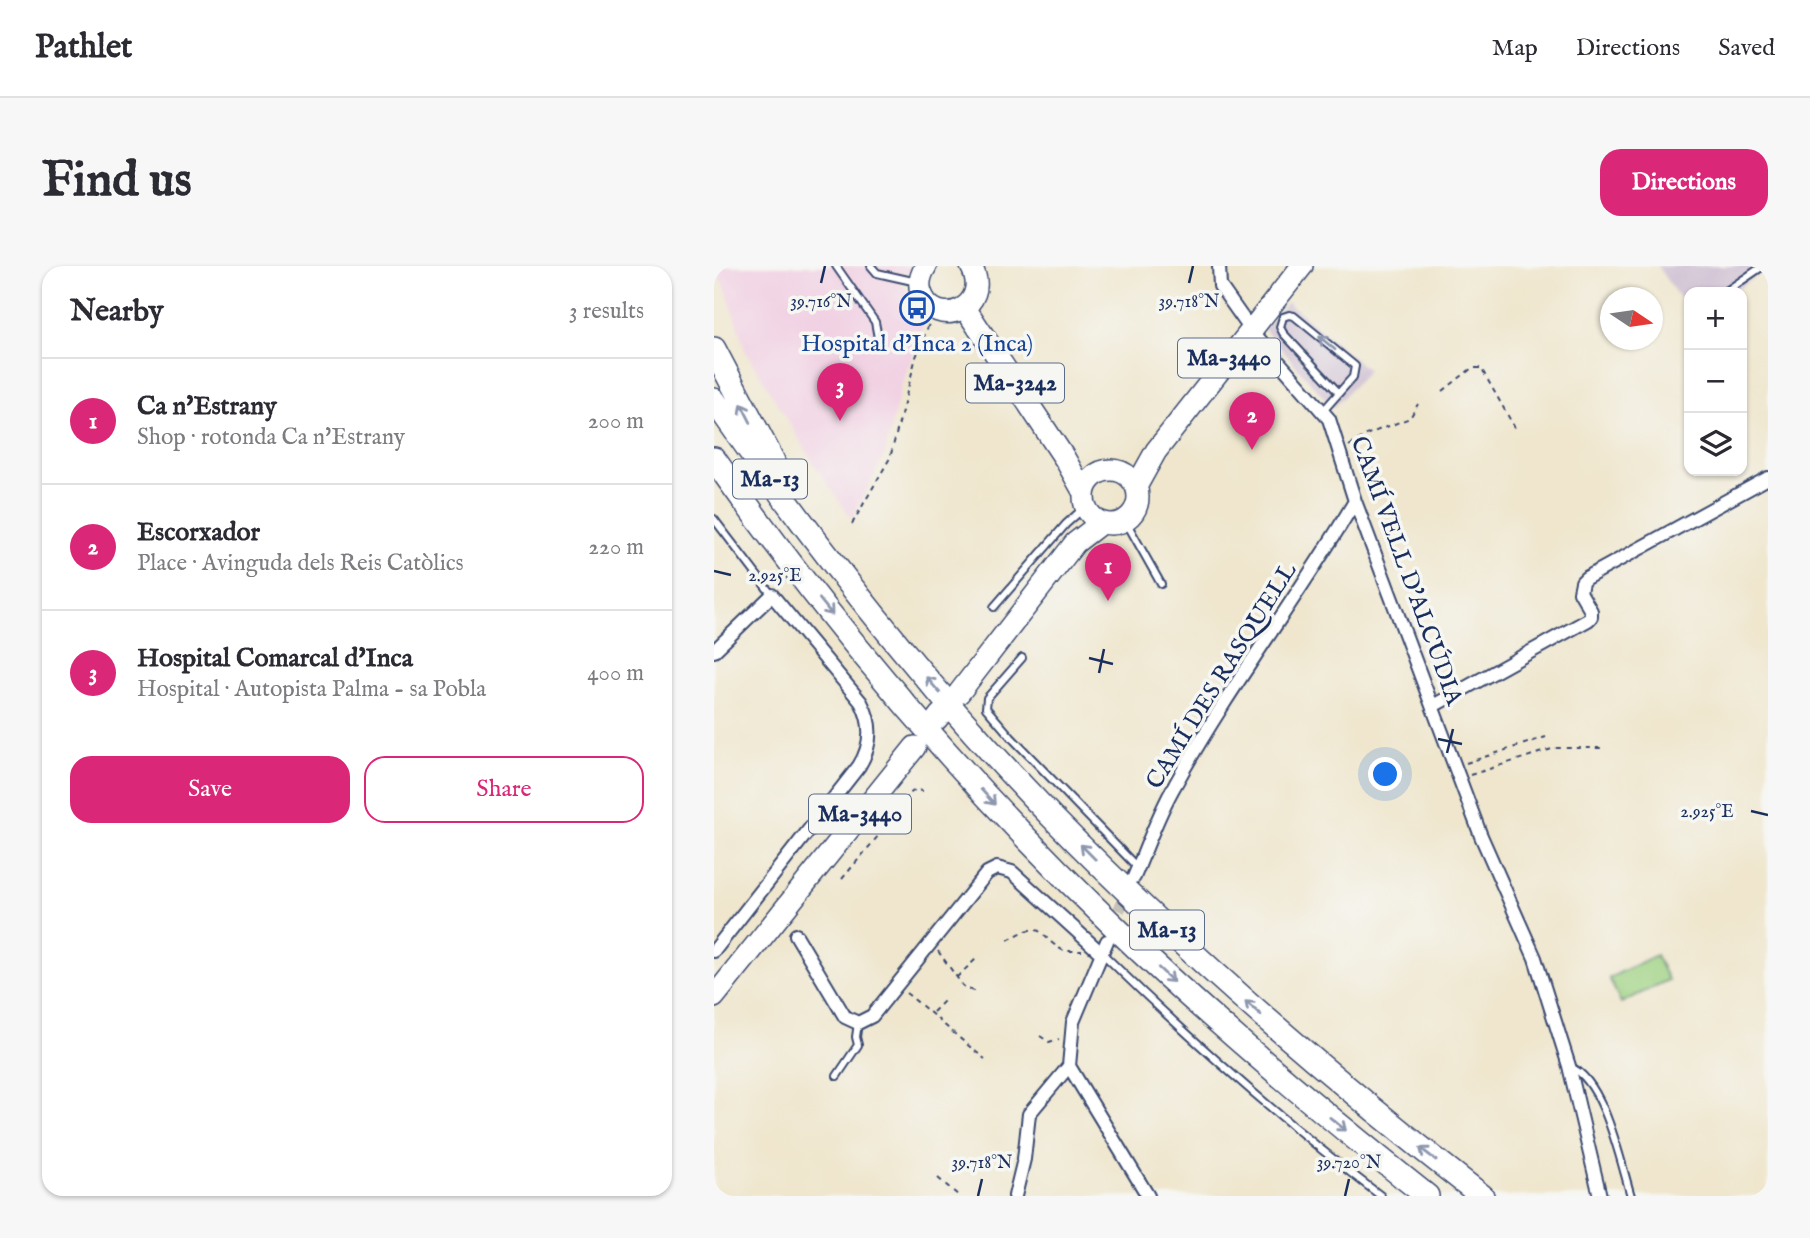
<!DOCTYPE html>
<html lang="en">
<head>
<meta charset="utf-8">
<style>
	:root { --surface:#fff; --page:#f7f7f7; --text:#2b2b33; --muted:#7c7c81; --line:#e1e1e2; --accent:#db2777 }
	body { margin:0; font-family:"IM FELL English",serif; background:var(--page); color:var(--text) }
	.controls { position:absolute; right:21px; top:21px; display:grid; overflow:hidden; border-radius:14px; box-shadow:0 2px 5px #0004 }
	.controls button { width:63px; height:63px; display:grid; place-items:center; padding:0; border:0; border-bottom:2px solid var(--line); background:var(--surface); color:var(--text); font:35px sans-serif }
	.compass { position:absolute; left:886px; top:21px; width:63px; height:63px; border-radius:50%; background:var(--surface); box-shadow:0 2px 5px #0004; rotate:103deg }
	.you { position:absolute; left:672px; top:509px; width:24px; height:24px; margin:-18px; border:5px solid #fff; border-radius:50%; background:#1a73e8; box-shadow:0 0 0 10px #1a73e833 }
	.badge { display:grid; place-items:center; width:46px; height:46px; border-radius:50%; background:var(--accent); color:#fff; font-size:23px; font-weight:700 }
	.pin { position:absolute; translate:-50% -58px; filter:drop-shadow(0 2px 4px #0008) }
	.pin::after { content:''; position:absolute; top:37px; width:24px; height:21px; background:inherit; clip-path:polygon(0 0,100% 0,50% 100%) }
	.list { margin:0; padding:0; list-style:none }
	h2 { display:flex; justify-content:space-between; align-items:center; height:91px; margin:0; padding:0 28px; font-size:30px }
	h2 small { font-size:23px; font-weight:400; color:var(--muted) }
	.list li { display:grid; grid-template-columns:46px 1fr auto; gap:21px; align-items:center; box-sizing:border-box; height:126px; padding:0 28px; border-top:2px solid var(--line) }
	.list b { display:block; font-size:26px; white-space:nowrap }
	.list p { margin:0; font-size:23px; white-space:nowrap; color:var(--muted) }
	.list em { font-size:23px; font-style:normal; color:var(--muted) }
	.actions { display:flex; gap:14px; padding:21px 28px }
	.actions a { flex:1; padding:16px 0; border:2px solid var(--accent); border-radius:21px; text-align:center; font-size:24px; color:var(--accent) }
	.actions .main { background:var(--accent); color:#fff }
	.icon { flex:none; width:38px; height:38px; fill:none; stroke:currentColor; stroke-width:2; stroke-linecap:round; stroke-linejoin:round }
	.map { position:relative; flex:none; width:1054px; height:930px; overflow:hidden; border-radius:21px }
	header { display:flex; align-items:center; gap:42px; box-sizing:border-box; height:98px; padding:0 35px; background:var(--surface); border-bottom:2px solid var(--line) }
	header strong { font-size:33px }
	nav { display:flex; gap:38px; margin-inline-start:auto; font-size:24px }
	.intro { display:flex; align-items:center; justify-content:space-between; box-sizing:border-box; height:168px; padding:0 42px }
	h1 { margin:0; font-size:49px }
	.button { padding:18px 32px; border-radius:21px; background:var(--accent); color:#fff; font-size:24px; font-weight:700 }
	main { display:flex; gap:42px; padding:0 42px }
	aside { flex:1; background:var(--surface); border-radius:21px; box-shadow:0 2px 5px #0004 }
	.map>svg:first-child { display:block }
	.built { fill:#f1d0e3 }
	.industrial { fill:#cebed1 }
	.green { fill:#9dd181; stroke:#5c8070; stroke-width:2 }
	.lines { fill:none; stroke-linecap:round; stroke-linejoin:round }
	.street-tunnel { stroke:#c5c1b7; stroke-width:12; stroke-dasharray:12 6; stroke-linecap:butt }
	.lane-casing { stroke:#3b4a6f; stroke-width:10 }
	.street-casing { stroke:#3b4a6f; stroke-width:16 }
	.primary-casing { stroke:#3b4a6f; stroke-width:24 }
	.highway-casing { stroke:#3b4a6f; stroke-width:26 }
	.path { stroke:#3b4a6f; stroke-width:2; stroke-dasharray:5 5; stroke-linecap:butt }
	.lane { stroke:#fff; stroke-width:6 }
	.street { stroke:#fff; stroke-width:12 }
	.primary { stroke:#fff; stroke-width:21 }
	.highway { stroke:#fff; stroke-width:23 }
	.oneway { stroke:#8d97ae }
	.ticks { fill:none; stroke:#1b2f5e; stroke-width:2.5 }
	.labels { text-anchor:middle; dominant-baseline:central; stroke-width:7; stroke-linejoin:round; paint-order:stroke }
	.shield { fill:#f6f6f2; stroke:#5d6b8a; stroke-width:2 }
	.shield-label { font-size:23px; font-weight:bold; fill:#1b2f5e }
	.transit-label { font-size:24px; fill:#164399; stroke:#f6f6f2 }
	.street-label { font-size:24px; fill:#1b2f5e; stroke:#f6f6f2 }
	.ticks-label { font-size:18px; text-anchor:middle; fill:#1b2f5e; stroke:#f6f6f2; stroke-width:7; stroke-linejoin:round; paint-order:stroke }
</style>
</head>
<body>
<header>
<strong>Pathlet</strong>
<nav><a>Map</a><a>Directions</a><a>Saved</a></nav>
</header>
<div class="intro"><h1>Find us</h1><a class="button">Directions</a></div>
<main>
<aside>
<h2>Nearby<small>3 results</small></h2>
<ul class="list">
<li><span class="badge">1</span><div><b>Ca n'Estrany</b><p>Shop · rotonda Ca n'Estrany</p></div><em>200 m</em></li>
<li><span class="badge">2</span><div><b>Escorxador</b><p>Place · Avinguda dels Reis Catòlics</p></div><em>220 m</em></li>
<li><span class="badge">3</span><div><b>Hospital Comarcal d'Inca</b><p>Hospital · Autopista Palma - sa Pobla</p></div><em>400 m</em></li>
</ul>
<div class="actions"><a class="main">Save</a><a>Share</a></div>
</aside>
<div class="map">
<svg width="1054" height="930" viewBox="0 0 1054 930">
	<rect width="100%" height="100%" fill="#f6f6f2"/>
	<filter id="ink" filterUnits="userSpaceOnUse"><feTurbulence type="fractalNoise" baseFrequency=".0143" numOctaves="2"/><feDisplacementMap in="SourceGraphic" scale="14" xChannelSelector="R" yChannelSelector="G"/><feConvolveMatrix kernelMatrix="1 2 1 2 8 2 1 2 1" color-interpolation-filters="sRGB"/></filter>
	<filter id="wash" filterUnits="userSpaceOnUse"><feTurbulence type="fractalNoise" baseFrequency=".00686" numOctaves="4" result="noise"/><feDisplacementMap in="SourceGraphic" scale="28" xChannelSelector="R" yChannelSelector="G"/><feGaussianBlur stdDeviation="1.57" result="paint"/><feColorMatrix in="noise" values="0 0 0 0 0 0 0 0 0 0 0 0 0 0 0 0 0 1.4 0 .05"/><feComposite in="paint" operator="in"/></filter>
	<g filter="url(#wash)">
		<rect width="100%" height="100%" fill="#efe6cd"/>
		<path class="built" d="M0,0H203L200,6L186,8L185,17L192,22L210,53V58L187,121L170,189L138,253L102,201L31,84L13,26Z"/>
		<path class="industrial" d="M943,0H1054V2L1019,26H975V46Z
			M573,36L654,104L619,142L550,63Z"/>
		<path class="green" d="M942,689L954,714L907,737L895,712Z"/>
	</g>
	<g filter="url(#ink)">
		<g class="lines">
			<path class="street-tunnel" d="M398,661L414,623"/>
			<g class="lane-casing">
				<path id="lane" d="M122,0L161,56L165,77
					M157,0L163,7L203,16
					M1011,26L1049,0
					M609,145L639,111L641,100L580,50L575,49L569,51L566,61L569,67L625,127
					M0,253L58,329
					M411,254L447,318
					M280,341L352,258L371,241
					M308,392L273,432L272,442L297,471L424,602
					M389,688C477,774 569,856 667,930
					M856,801C890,813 907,898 917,930
					M123,810L144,779L142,771L144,757"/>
			</g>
			<g class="street-casing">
				<path id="street" d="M505,0L506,20L537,64L615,153L641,235L767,570L821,692L855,800L886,930
					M0,385L58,329L147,436C159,458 158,479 145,500L0,685
					M719,440L874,354L877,351V345L866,326L868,316L872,312L1054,212
					M420,611C433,581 444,548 461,519C515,421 584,332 641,235
					M82,669L131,751L144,757L158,750L273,607L283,602L298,606L387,687
					M355,800L434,930
					M301,930L310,893L315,848L355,800L359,756L393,675"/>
			</g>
			<g class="primary-casing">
				<path id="primary" d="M212,0C207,8 204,17 207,26C220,66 280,42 257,0
					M251,42L351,193L370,227
					M370 231a27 27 0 1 1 54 0a27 27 0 1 1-54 0Z
					M422,221L442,185L588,0
					M245,427L361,277L387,257
					M223,453L226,449
					M0,731L201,481"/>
			</g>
			<g class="highway-casing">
				<path id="highway" d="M0,83L59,195
					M0,134C101,280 213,422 337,550C471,687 616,812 768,930
					M0,193C120,363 256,522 405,665C503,759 607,846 713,930"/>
			</g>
			<path class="path" d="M729,125L758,102H767L802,164
				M635,180L654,168L696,152L704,138
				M138,258L176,192L202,91L215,58
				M752,497L832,471
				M756,509L841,482H887
				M128,613L170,563L195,528L201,524L209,525
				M294,674C332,652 321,669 350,685H368
				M224,685L249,720L262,726
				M243,711L262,693
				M192,727C219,748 244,772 271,793
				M219,746L232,733
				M326,770L335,776L345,773
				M224,912L245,930"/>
			<use href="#lane" class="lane"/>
			<use href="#street" class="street"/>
			<use href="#primary" class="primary"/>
			<use href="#highway" class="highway"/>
		</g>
		<defs><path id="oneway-shaft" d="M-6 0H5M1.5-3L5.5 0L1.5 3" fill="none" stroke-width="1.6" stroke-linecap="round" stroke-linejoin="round" transform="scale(1.75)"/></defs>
		<g class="oneway">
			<use href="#oneway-shaft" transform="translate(613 77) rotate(-140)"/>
			<use href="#oneway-shaft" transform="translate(32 147) rotate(-117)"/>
			<use href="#oneway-shaft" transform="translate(112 341) rotate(51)"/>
			<use href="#oneway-shaft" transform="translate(219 419) rotate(-131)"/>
			<use href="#oneway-shaft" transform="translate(274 531) rotate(48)"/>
			<use href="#oneway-shaft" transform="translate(374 586) rotate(-135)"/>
			<use href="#oneway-shaft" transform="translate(452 709) rotate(43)"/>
			<use href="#oneway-shaft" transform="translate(539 742) rotate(-139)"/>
			<use href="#oneway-shaft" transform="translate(624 858) rotate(39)"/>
			<use href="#oneway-shaft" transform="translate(714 888) rotate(-142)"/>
		</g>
	</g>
	<path class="ticks" d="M107,17L111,0M475,17L479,0M0,305L17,309M375,392L399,398M385,407L390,383M724,473L748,478M733,487L739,463M1037,545L1054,549M264,930L268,913M631,930L635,913"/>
	<defs>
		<g id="bus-ring" transform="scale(1.75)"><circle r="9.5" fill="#f6f6f2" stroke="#1a4fb4" stroke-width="1.5"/><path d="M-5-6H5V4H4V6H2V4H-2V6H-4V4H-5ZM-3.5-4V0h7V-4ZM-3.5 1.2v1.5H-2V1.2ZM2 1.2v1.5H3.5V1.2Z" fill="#1a4fb4"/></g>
	</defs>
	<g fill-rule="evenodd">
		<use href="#bus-ring" x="203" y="42"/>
	</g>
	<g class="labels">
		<g class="shield">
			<rect x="464" y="72.5" width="102" height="39" rx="5"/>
			<rect x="252" y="97.5" width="98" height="39" rx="5"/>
			<rect x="19" y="193.5" width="74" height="39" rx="5"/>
			<rect x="95" y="528.5" width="102" height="39" rx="5"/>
			<rect x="416" y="644.5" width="74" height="39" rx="5"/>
		</g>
		<g class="shield-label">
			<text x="515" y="92">Ma-3440</text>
			<text x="301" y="117">Ma-3242</text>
			<text x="56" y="213">Ma-13</text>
			<text x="146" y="548">Ma-3440</text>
			<text x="453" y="664">Ma-13</text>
		</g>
		<g class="transit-label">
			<text x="203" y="78">Hospital d'Inca 2 (Inca)</text>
		</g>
		<g class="street-label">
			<text transform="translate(692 305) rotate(70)">CAMÍ VELL D'ALCÚDIA</text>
			<text transform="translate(508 410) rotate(-58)">CAMÍ DES RASQUELL</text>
		</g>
	</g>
	<g class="ticks-label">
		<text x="107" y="41">39.716°N</text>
		<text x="475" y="41">39.718°N</text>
		<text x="61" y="315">2.925°E</text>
		<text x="993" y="551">2.925°E</text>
		<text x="268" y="902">39.718°N</text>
		<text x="635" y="902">39.720°N</text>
	</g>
</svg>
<div class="controls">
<button>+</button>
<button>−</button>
<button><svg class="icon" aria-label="layers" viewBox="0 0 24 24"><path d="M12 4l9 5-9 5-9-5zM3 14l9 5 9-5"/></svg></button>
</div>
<svg class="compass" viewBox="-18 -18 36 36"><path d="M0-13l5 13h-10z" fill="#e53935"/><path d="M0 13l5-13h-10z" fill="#7c7c81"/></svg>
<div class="you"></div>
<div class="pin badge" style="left:394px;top:335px">1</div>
<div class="pin badge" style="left:538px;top:184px">2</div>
<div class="pin badge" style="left:126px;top:155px">3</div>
</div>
</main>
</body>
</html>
